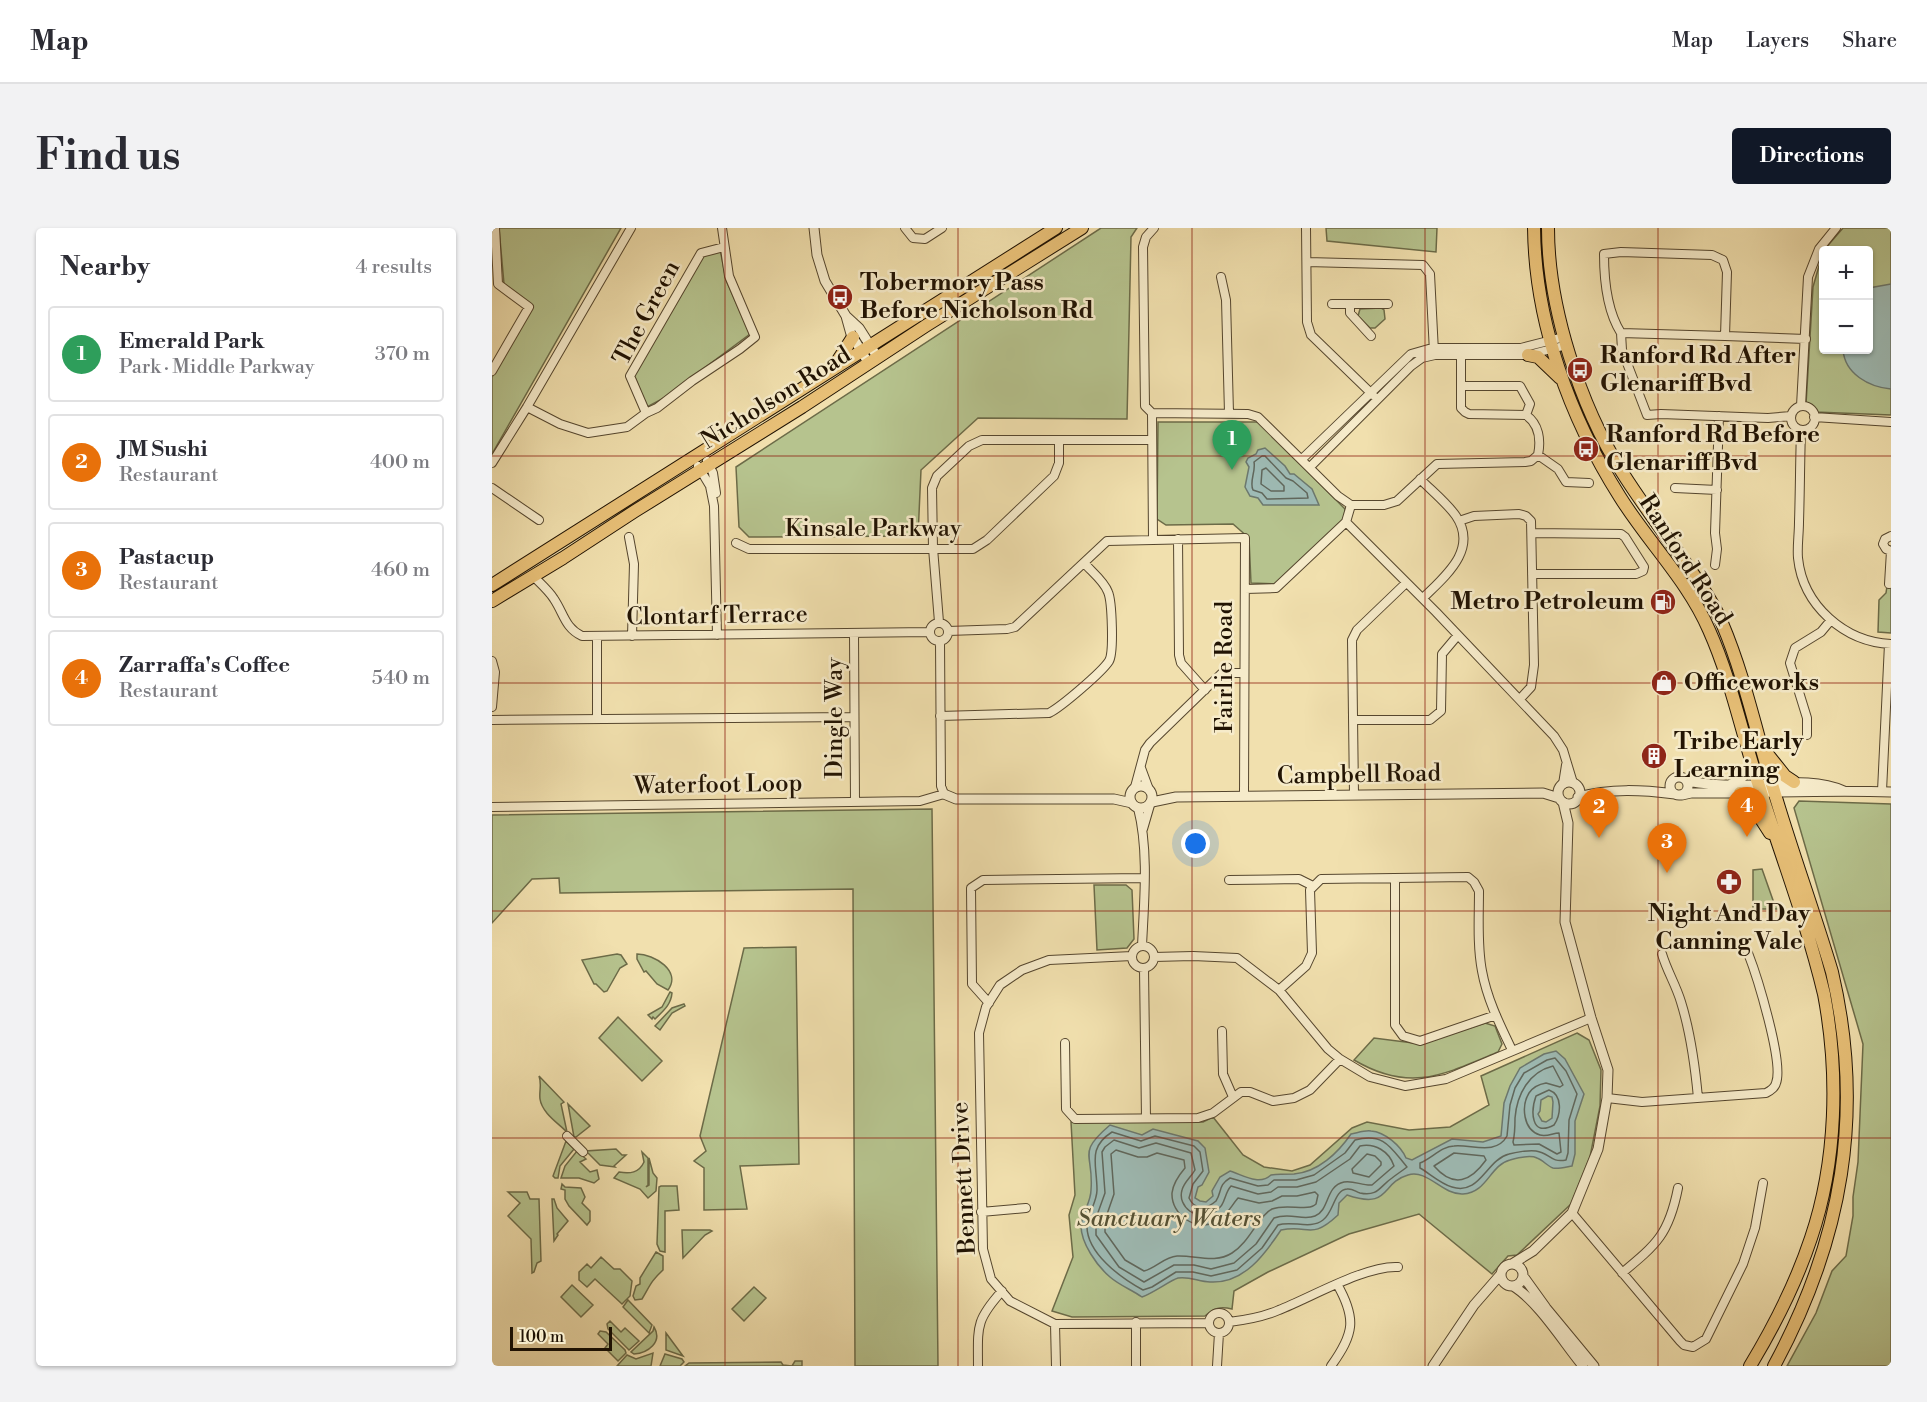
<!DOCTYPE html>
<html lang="en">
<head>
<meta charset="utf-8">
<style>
	:root { --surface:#fff; --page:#f2f2f3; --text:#2b2b33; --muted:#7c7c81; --line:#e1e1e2; --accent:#111827 }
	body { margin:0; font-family:"Libre Bodoni",serif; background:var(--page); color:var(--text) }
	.controls { position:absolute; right:18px; top:18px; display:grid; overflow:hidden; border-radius:6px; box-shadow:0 2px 4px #0004 }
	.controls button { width:54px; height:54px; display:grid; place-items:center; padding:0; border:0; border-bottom:2px solid var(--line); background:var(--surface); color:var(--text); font:30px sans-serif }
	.scale { position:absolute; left:18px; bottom:15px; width:102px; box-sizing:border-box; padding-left:6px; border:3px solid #211303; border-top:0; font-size:16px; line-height:21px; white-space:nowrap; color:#211303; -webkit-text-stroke:4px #f6ebca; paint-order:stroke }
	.you { position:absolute; left:704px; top:616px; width:21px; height:21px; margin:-15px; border:4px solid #fff; border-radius:50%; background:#1a73e8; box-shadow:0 0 0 9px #1a73e833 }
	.badge { display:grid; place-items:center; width:39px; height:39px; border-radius:50%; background:var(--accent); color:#fff; font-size:20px; font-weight:700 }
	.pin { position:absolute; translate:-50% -50px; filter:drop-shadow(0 2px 3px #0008) }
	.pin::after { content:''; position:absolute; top:32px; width:21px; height:18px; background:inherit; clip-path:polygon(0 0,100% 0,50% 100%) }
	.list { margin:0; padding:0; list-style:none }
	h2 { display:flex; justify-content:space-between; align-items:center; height:78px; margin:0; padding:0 24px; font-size:26px }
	h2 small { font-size:20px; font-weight:400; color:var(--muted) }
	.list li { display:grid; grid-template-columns:39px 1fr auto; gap:18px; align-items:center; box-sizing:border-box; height:96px; margin:0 12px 12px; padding:0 12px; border:2px solid var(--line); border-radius:6px }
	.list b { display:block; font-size:22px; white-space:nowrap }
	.list p { margin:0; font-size:20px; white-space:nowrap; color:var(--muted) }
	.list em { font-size:20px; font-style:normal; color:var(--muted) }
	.map { position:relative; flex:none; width:1399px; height:1138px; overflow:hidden; border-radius:6px }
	header { display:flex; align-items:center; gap:36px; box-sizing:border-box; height:84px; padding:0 30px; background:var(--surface); border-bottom:2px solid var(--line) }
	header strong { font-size:28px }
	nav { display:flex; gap:33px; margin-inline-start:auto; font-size:21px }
	.intro { display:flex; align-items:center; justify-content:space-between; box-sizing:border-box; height:144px; padding:0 36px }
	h1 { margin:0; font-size:42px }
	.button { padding:15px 27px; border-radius:6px; background:var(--accent); color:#fff; font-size:21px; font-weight:700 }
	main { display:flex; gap:36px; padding:0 36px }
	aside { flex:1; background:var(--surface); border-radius:6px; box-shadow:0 2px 4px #0004 }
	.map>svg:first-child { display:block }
	.green { fill:#b6c38e; stroke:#6c6b48; stroke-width:1.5 }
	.water { fill:#9ebbb5; stroke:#6c786e; stroke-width:1.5; fill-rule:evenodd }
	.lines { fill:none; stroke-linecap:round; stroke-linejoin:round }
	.shore { stroke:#60675c; stroke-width:1.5 }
	.minor-casing { stroke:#55462e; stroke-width:10 }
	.tertiary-casing { stroke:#55462e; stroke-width:11 }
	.primary-casing { stroke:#211303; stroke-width:14 }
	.minor { stroke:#f6ebca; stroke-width:8 }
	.tertiary { stroke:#f6ebca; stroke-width:9 }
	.primary { stroke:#e8c077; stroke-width:12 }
	.grid { fill:none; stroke:#8f2418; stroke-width:1.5; stroke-opacity:0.55 }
	.labels { text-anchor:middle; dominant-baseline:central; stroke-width:5; stroke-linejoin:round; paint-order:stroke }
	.poi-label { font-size:24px; font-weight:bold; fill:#211303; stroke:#f6ebca; text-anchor:start }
	.street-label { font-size:24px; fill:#211303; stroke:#f6ebca }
	.park-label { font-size:24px; font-style:italic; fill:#555134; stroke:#f6ebca }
</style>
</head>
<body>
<header>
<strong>Map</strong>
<nav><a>Map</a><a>Layers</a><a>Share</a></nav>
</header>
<div class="intro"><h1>Find us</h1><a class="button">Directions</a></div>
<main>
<aside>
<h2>Nearby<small>4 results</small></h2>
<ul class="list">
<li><span class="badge" style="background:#2e9e5b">1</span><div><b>Emerald Park</b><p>Park · Middle Parkway</p></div><em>370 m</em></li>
<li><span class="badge" style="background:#e8710a">2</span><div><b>JM Sushi</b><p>Restaurant</p></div><em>400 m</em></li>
<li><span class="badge" style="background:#e8710a">3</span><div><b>Pastacup</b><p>Restaurant</p></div><em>460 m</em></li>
<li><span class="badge" style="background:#e8710a">4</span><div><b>Zarraffa's Coffee</b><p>Restaurant</p></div><em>540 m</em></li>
</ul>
</aside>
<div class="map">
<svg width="1399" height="1138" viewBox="0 0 1399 1138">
	<rect width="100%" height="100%" fill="#f1e0ae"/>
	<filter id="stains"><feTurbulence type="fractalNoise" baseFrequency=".00333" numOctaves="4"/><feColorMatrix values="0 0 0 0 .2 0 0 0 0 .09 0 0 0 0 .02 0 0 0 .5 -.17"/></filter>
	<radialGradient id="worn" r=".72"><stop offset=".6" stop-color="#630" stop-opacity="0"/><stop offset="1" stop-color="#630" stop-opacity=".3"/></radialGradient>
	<path class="green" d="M7,0H129L0,226V149L41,78L12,56Z
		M609,0H645L639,9L635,191L486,190L429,242L426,308L257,309L247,299L244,239Z
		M834,0H945L944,24L835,13Z
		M1351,0H1399V187L1323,184L1314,176L1321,59L1331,24L1332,122H1376V22H1332Z
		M228,21L234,52L258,106L172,170L155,179L142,147L212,25Z
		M889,80L892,82L893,91L883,100H878L866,88L868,81Z
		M666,194H767L853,281L852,293L784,356L759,355L757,310L741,296L674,297L665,291Z
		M1395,358H1399V405L1386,404L1387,372L1394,365Z
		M1307,573L1399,576V1138H1295L1324,1085L1340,1043L1354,1028L1361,988V969L1366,934L1371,816L1302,580Z
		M440,581L446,1138H363L361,661L68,665L67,650L40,651L0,695V587Z
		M1270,641L1282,675L1287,681H1261V642Z
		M602,657H634L640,662L642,711L635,720L605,722Z
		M304,719L307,936L248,938L255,981L212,982V940L202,933L214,923L208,908L252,720Z
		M125,726L129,727L135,736L128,740L115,763L112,764L104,756H102L90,732Z
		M145,726C162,726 190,743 176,762L165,756L154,743L152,744L145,731Z
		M178,764L180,765C179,777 171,783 163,791L161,789L160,791L156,787L170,779Z
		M192,776L193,778L180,785L168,802L163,798L180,780Z
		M126,789L170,833L150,853L107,810Z
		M993,795L1003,798L1010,816L1006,824C951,847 918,865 862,832L882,810L929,816Z
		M1085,805L1097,812L1109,842L1108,878L1098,929L1079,976L1025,1027L1016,1028L1000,1046L927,986L857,1006L776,1044L742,1063L740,1081C728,1078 722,1080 713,1088L580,1089L560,1083L581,1029L577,987L583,967L579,894H711L721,889L751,927L772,939L800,943L818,937L860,900L875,894L917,902L958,899L997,877L989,848Z
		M47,848L72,874L69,876L75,904C66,895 50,885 48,871C47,863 50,856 47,848Z
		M76,876L98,898L84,909H82Z
		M74,913L82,921L68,938L66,950H63L61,948Z
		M124,921L130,927H134L122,938L123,939L108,937L94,923Z
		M85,923L94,931L88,934L98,944L105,942L107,951L102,955L87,950H69L73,938Z
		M150,924L156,930V957L154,959L157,957V930L161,945L165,950L164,963L156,970L148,961L122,950L127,944C138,946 147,945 152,934Z
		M70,956L73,959L89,960L93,969L90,975L98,983V993L95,997L77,978L73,971V962L69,961Z
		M169,958H185L187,982L173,983V1024L168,1023L165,1016L167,959Z
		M16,964H35L38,971H47L49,1033L45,1035L42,1044L40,1045L39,1011L16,988L28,975Z
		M60,971H62L65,980L76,993L65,1006L66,1007L62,1013Z
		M190,1002H218L220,1003L213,1007L191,1030Z
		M164,1024L171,1028V1042C158,1054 158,1058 150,1071L143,1072L141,1068L144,1058L148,1056V1050Z
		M109,1029L122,1041H128L140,1053L138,1068L130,1076L103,1051L95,1059L87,1052V1044L95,1036L99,1040Z
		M80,1057L101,1077L89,1089L69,1069Z
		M262,1059L274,1070L252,1093L240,1081Z
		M136,1072L160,1097L157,1105L131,1079Z
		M118,1093L129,1104L133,1100L147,1113L137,1122L116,1101L115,1096Z
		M162,1099C171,1114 156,1125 142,1126L139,1124L161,1103Z
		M108,1103L114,1104L133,1122L134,1125L126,1133L113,1120L116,1116L106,1106Z
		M174,1105L191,1128L174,1122Z
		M161,1125L159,1138H125L135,1127L144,1131Z
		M173,1126L190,1131L192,1134L188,1138H168Z
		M303,1133H310V1138H193L197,1135L289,1134L291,1137L300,1138Z"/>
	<path class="water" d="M1399,56V161C1377,159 1353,146 1351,122H1376L1377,60Z
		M773,220L793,238L798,246H802L820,261L827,277H771L766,270L758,268L753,259L757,239L754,234L756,230L764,226L766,222Z
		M1064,823L1073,831L1092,866L1083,893V926L1080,938C1074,939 1066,941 1061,940C1055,938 1051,932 1045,930C1039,927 1025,930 1018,932C998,937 995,965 971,966C950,967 936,941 916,947C888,955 899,982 855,967L847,975L846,987C818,1013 818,996 789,1002C773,1026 752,1056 718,1054C707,1054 698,1048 686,1050C679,1052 661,1065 650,1069C640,1062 627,1057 618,1049C605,1038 589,1015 589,998C590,985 599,974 599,962C602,925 584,926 618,897L650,907L661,901L706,913L713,920L717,944L710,957L706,959L703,970L708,973L714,974L721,968L720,963L728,949L738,943C751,947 767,958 779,947C787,946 794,946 802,946C826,944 846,925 859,906C865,905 873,902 879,903C893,904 909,918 914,930L920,932L960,911L991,914L1009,908L1012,875L1018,858L1028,840L1052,826ZM1056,868L1060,869L1061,874L1060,890L1054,894L1050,893L1046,886L1048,883L1049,872Z"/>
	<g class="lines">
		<path class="shore" d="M770,228H773L794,250L801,253L815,265L816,270L775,271L770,265L761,262C757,254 764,243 762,234Z
			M774,240L792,258V263H779L769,256L770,242Z
			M1063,830L1074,843L1085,866L1077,892L1076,925L1074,932C1058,935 1058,925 1044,923C1037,922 1024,924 1017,926C994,932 988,968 960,959C949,956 937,945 928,940V935C939,931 950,918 962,918C979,916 1004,928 1015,908L1018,877L1023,860L1032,845L1055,832Z
			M1061,838L1071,857L1068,859L1054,855C1048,856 1041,859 1037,865C1029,878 1031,902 1048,907C1055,909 1061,905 1067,905L1069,924L1065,926L1047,916L1022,917L1021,914C1023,906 1023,898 1023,890C1025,866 1037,844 1061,838Z
			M1057,862C1071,867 1069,887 1062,897C1038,910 1039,882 1044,868Z
			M620,904L649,913L663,908L702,918L708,924L711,943L701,956L697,970C703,983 715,981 724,973C730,964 726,957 738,950L766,958L776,957L782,952H804L822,947L853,925L863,912C892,904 899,920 915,939C910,943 905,946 900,950C888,958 886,969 868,965C864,964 860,960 855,961C842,962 842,984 831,992C818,1002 800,992 786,997L770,1020L745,1042L719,1048L701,1044H684L660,1059L651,1062C629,1050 594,1025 595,997C596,985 605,974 605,962C605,936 595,920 620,904Z
			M622,912L647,920L664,915L699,925L703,942C699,949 692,954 690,962C685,979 706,994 721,985C735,977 731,967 739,958L766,966L779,964L786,959H805L824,954L858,931L868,918C883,915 897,923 902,938L880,957C871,958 861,952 852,954C833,958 838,982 823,988C811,993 798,984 782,990L764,1016L742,1035L719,1041L702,1037H682L652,1054L627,1039L604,1007V990L613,965L610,924L613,919Z
			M624,922L646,929H655L665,925L692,932L693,940C687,947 681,955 680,965C679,987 704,1004 724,994C735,988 739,978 746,970L767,975L780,973L790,968H805L823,964L826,967L824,976C816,984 795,975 780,981C766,988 758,1014 740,1025C723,1036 703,1027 685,1028C672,1029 664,1040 652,1043L633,1032L613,1004V992L622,966L619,926Z
			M962,925L992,928L994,932C979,953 962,961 942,938Z
			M875,926L883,928L889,934V937L877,949L861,945L860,941Z"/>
		<g class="minor-casing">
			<path id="minor" d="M413,0L421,10L433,11L450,0
				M814,0L815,94L819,107L881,167
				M815,34L931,37L938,46L942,124
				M729,49L734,72L737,185
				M840,76H896
				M858,78V85L879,108
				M1129,105L1130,122L1155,187L1169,186L1276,190L1299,188
				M1233,108L1129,105C1115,83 1112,52 1112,26L1129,24L1220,27L1231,32L1235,44L1233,108L1314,111
				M0,143L37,79L6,56L3,0
				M969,158H1028L1038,176L1034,187
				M1309,178L1316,49L1327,21L1344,0
				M1299 190a12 12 0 1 1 24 0a12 12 0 1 1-24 0Z
				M35,179L68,196L96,205L135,199L154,185L165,180L200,153L248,121L263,109L237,48L230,0
				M154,185L138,148L209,25L232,19
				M660,185L756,186L766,189L846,268L859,277L854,294L784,360L753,361
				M660,185L653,178L651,19L654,9L662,0
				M660,185L661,311
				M1322,189L1399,194
				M1309,202C1308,232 1308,263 1307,294C1307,306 1305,319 1306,330C1311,378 1353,414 1399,416
				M1046,227L1066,241L1074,254L1097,255
				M810,231L919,126L940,120H1029L1072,109
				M215,233L221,245L224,265
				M0,235L35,179L139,0
				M206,238L218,258L222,278L225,407
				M818,239L919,138L930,130L943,127H1036L1075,117
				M928,251C940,263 955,275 964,288C987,322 952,349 931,370
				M0,260L47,292
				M1183,260L1225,262
				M859,277H892L905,273L945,236L1033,234L1039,233L1046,227C1049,212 1047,196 1034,187L977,186L973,184L969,180V120
				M967,293L982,288L1027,286L1034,288L1039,293L1042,437L1039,459L1028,471
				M854,294L944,384L1062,508L1071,522L1081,555
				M1040,305L1129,306L1133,309L1152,339L1151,343L1144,346H1040
				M1399,308L1393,311L1391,316L1394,321L1399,323
				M137,309L142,336L140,408
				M686,311L687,427L689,435L713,462
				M244,315L257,321H481L495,312L562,248L567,235V212
				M1223,337L1225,321L1223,305L1227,188
				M42,349C49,356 57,363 62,371C72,386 73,400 90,408L438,404
				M1397,356L1399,323
				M447,394L441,320L440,260L445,248L477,218L490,212H660
				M438 404a9 9 0 1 1 18 0a9 9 0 1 1-18 0Z
				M456,403L515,401L523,399L615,313L753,310L752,567
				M362,406L363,574
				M105,409V491
				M0,433L3,444L0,479
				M448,488L557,485C569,479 610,444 617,433C622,425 620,373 616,364C612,353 600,344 592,335
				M0,492L362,489
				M861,492H938L949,483L950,426L966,407
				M1315,507V490L1298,435L1303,420L1329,404L1339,392
				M649,540L656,559
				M1071,556L1074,537
				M643,559L653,522L658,515L730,445H752
				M1390,563L1397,416
				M862,566L860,412L865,402L914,355
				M0,579L428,573L452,566L449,558L448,413
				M646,580C657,623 652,674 650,718
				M651,601L658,577
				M903,650V797L911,808L928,813L1004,787
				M737,652L807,651L821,658
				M640 729a11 11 0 1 1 22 0a11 11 0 1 1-22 0Z
				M1170,726C1175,743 1184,757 1189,774C1199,806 1203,837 1206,870
				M640,728L557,732L530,742L508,757L494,779L487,805L491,1021L499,1051L518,1073L563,1096L717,1095
				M662,729L701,728L745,730L787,762L836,821L848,831L878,849L913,858L954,851L1099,790
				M652,741L654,890
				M787,762L814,738L820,725L818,662L829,651L976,649L982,654L987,663C987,689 985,717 990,743C995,771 1008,797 1020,822
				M497,775L480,756L479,660L491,652L651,650
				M730,803L731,846L741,869
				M573,815L574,881L583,891L706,890L721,885L749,864H758L781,873L802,870L818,862L848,831
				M1115,870L1150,874L1274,865C1278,863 1283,860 1284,855C1292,835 1265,748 1256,725
				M75,908L91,924
				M489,984L534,980
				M1080,985L1188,1113L1192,1117L1201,1119L1214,1111L1251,1036L1263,1000L1271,955
				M1130,1045C1165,1016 1177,1006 1186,960
				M717 1095a10 10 0 1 1 20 0a10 10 0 1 1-20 0Z
				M644,1094V1138
				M737,1094C754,1092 771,1089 787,1082C818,1070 874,1037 906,1039
				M563,1096L564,1138
				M486,1138C486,1099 483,1093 510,1063
				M725,1138L727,1105
				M839,1138C862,1106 865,1091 845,1056"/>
		</g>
		<g class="tertiary-casing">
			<path id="tertiary" d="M322,0L325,27L333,53L354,88L367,100L386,130
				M354,88L359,106L377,136
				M1178 558a9 9 0 1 1 18 0a9 9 0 1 1-18 0Z
				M1195,553C1217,557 1238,558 1260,557C1290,556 1323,550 1352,563
				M1066 565a11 11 0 1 1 22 0a11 11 0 1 1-22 0Z
				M1239,556C1250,551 1258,545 1258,534
				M638 569a11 11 0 1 1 22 0a11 11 0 1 1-22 0Z
				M452,566L464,571H622L640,575
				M1190,567L1199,565C1266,566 1332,561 1399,564
				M1086,569C1119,560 1150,562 1183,566
				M660,574L684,569L1051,565L1067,570
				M1020,1036L1041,1023L1080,985L1106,921L1115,870L1116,842L1099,790L1073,694L1076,595L1071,574
				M1009 1047a11 11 0 1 1 22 0a11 11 0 1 1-22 0Z
				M1031,1048L1054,1080L1102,1138
				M1021,1058C1046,1073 1072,1115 1091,1138
				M941,1138L982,1077L1009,1046"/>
		</g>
		<g class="primary-casing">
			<path id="primary" d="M1042,0C1043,95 1078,190 1128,269C1156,314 1196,353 1217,402C1239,451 1250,506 1267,558C1289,627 1315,695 1332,766C1347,845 1345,933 1319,1010C1305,1052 1281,1100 1258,1138
				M1056,0C1056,79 1088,178 1130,244C1150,276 1173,306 1195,337C1208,356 1221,374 1230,395C1253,449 1265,508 1282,563C1300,624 1322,684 1340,744C1373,885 1350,1012 1282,1138
				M1036,127L1046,129L1068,150
				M341,140L361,109
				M0,357L564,0
				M0,373L71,330L143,283L310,179L435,97L590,0
				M1273,523L1293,548L1302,554
				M1248,565L1258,574L1278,605"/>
		</g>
		<use href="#minor" class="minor"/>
		<use href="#tertiary" class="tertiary"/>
		<use href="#primary" class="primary"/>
	</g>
	<path class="grid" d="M233,0V1138M466,0V1138M700,0V1138M933,0V1138M1166,0V1138M0,228H1399M0,455H1399M0,683H1399M0,910H1399"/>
	<defs>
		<g id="bus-disc" transform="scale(1.35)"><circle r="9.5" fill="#8f2418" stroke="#f6ebca"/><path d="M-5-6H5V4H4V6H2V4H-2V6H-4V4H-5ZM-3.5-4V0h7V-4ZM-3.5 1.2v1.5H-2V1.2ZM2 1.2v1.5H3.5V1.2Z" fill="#fff"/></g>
		<g id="fuel-disc" transform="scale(1.35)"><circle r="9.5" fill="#8f2418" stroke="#f6ebca"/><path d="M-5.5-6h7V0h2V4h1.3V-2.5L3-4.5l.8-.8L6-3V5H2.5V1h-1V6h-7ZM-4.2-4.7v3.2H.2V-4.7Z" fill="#fff"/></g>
		<g id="shop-disc" transform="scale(1.35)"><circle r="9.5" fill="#8f2418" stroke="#f6ebca"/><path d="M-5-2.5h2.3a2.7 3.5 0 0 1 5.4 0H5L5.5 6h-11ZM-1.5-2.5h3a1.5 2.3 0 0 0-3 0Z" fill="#fff"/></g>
		<g id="building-disc" transform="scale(1.35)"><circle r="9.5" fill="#8f2418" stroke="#f6ebca"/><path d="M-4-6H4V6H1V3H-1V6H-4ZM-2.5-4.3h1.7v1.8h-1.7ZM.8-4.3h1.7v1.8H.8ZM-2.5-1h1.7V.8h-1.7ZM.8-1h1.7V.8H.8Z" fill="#fff"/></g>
		<g id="pharmacy-disc" transform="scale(1.35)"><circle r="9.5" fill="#8f2418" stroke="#f6ebca"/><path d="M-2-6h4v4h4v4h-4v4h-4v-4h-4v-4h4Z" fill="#fff"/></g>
	</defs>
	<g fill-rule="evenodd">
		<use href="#bus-disc" x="348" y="69"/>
		<use href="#bus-disc" x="1088" y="142"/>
		<use href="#bus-disc" x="1094" y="221"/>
		<use href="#fuel-disc" x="1171" y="374"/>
		<use href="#shop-disc" x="1172" y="455"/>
		<use href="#building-disc" x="1162" y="528"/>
		<use href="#pharmacy-disc" x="1237" y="654"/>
	</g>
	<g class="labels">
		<g class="poi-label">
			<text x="368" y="55">Tobermory Pass<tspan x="368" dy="28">Before Nicholson Rd</tspan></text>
			<text x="1108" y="128">Ranford Rd After<tspan x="1108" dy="28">Glenariff Bvd</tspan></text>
			<text x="1114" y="207">Ranford Rd Before<tspan x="1114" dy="28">Glenariff Bvd</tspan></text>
			<text x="1152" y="374" text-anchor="end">Metro Petroleum</text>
			<text x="1192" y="455">Officeworks</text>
			<text x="1182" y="514">Tribe Early<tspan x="1182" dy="28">Learning</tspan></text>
			<text x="1237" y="686" text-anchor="middle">Night And Day<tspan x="1237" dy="28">Canning Vale</tspan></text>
		</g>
		<g class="street-label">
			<text transform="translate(155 85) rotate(-62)">The Green</text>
			<text transform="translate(284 170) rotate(-32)">Nicholson Road</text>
			<text x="381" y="301">Kinsale Parkway</text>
			<text transform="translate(1193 332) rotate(57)">Ranford Road</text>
			<text transform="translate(225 388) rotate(-1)">Clontarf Terrace</text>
			<text transform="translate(733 439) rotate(-90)">Fairlie Road</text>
			<text transform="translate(343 490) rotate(-90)">Dingle Way</text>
			<text transform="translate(867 547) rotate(-1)">Campbell Road</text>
			<text transform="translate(226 557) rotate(-1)">Waterfoot Loop</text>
			<text transform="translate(472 950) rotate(-93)">Bennett Drive</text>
		</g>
		<g class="park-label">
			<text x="677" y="991">Sanctuary Waters</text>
		</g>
	</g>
	<rect width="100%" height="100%" filter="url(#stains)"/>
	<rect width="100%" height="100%" fill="url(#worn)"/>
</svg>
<div class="controls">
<button>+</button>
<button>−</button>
</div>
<div class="scale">100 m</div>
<div class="you"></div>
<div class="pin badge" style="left:740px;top:242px;background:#2e9e5b">1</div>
<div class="pin badge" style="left:1107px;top:610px;background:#e8710a">2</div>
<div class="pin badge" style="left:1175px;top:645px;background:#e8710a">3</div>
<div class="pin badge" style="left:1255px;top:609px;background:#e8710a">4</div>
</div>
</main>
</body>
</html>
